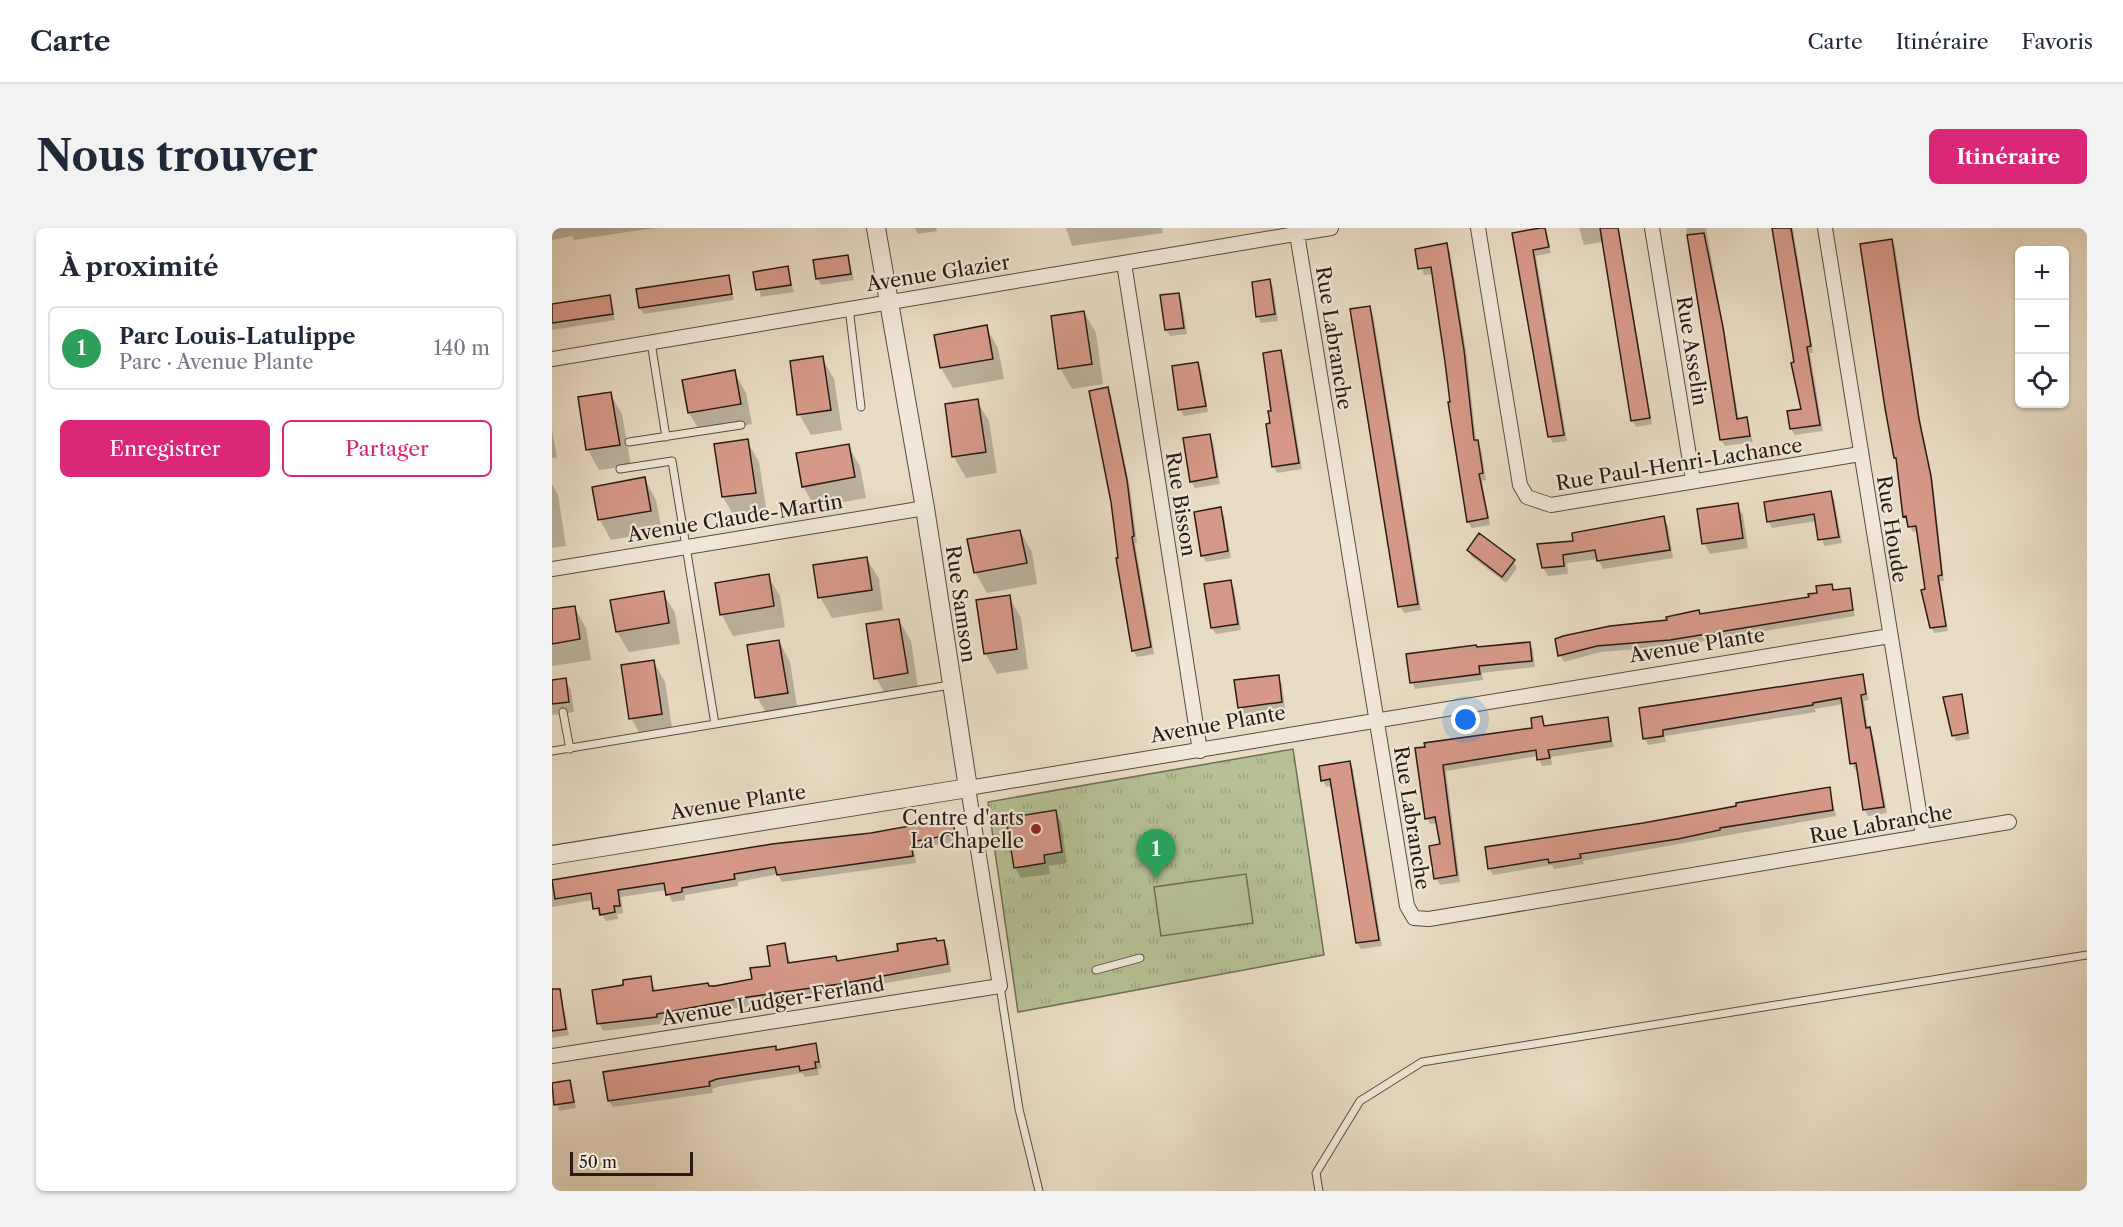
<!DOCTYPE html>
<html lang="fr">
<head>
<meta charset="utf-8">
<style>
	:root { --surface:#fff; --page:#f2f2f3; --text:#1f2937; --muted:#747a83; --line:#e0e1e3; --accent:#db2777 }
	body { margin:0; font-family:"Libre Caslon Text",serif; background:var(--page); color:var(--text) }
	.controls { position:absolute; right:18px; top:18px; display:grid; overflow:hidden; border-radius:9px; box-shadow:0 2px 4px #0004 }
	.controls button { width:54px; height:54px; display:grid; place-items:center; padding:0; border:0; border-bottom:2px solid var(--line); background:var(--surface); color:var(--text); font:30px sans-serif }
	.scale { position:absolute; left:18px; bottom:15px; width:123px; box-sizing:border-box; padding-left:6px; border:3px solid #291b13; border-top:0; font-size:16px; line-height:21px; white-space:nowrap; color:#291b13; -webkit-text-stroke:4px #f1e8d9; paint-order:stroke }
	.you { position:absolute; left:914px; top:492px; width:21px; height:21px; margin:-15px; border:4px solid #fff; border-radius:50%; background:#1a73e8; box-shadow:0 0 0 9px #1a73e833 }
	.badge { display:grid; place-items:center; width:39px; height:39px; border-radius:50%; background:var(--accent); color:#fff; font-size:20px; font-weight:700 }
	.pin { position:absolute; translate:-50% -50px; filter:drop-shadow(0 2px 3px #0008) }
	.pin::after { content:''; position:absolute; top:32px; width:21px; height:18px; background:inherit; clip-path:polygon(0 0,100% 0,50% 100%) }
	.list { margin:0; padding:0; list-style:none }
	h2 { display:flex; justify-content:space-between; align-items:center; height:78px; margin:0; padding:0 24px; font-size:26px }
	h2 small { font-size:20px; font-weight:400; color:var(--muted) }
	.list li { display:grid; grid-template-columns:39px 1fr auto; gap:18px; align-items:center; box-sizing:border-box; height:84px; margin:0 12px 12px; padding:0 12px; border:2px solid var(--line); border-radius:9px }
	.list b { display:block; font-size:22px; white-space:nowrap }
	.list p { margin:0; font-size:20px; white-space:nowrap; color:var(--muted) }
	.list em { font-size:20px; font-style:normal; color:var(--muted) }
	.actions { display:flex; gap:12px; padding:18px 24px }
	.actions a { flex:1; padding:14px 0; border:2px solid var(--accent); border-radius:9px; text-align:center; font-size:21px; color:var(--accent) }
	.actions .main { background:var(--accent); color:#fff }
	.icon { flex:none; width:33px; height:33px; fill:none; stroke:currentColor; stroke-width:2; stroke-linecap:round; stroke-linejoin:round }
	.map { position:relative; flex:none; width:1535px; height:963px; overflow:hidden; border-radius:9px }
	header { display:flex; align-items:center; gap:36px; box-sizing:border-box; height:84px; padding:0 30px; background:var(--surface); border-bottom:2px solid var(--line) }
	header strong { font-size:28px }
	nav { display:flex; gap:33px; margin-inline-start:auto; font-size:21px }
	.intro { display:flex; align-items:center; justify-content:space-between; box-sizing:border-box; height:144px; padding:0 36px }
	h1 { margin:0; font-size:42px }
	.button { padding:15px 27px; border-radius:9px; background:var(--accent); color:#fff; font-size:21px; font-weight:700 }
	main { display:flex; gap:36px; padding:0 36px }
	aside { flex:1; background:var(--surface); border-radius:9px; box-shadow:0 2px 4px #0004 }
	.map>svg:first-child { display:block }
	.grass { fill:url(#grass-tufts); stroke:#706e54; stroke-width:1.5 }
	.garden { fill:#b6c094; stroke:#706e54; stroke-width:1.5 }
	.shadow { fill:#0003 }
	.building { fill:#d69988; stroke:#291b13; stroke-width:1.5 }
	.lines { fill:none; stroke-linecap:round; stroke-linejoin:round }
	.service-casing { stroke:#594b3f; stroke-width:9 }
	.minor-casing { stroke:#594b3f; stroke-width:16 }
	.tertiary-casing { stroke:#594b3f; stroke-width:20 }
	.service { stroke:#f1e8d9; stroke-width:7 }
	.minor { stroke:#f1e8d9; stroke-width:14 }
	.tertiary { stroke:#f1e8d9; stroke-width:18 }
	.poi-dot { fill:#8f2418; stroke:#f1e8d9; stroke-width:2 }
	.labels { text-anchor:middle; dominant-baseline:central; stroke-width:4.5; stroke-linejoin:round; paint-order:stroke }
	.street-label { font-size:20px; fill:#291b13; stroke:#f1e8d9 }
	.poi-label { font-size:20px; fill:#291b13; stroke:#f1e8d9; text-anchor:end }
</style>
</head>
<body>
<header>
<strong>Carte</strong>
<nav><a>Carte</a><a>Itinéraire</a><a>Favoris</a></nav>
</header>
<div class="intro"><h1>Nous trouver</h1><a class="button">Itinéraire</a></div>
<main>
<aside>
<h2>À proximité<small></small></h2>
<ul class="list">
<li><span class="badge" style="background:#2e9e5b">1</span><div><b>Parc Louis-Latulippe</b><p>Parc · Avenue Plante</p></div><em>140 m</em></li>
</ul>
<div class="actions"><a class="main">Enregistrer</a><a>Partager</a></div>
</aside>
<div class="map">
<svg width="1535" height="963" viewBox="0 0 1535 963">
	<defs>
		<pattern id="grass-tufts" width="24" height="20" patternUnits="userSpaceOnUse" patternTransform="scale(1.5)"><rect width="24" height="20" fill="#b6c094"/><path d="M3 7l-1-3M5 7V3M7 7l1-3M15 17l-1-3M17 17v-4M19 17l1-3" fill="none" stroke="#9ca47f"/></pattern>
	</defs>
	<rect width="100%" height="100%" fill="#e9dcc4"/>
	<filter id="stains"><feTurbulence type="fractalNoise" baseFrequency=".00333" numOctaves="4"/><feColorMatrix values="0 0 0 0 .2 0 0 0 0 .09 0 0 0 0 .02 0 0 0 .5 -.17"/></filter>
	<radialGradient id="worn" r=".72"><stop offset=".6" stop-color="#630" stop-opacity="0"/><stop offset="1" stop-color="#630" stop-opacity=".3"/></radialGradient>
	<path class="grass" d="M741,521L772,727L466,784L436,574Z"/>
	<path class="garden" d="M694,646L701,695L609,708L602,659Z"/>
	<path class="shadow" d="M0,0H102L22,12L20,8L0,12Z
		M363,0H384L385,3L366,6Z
		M514,0H610L611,5L520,18Z
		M1027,0H1067L1100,196L1084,199L1081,193L1051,14L1032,17Z
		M1134,0H1154L1187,192L1194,191L1201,214L1173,218L1169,212Z
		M1221,0H1241L1261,125H1258L1271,203L1243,207L1239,201L1237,184L1251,182Z
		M992,1L999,25L984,28L1015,213L1001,215L994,201L962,6Z
		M1339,12L1343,18L1369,198L1381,255L1392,353H1388L1396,403L1382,405L1376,391L1366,303L1361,304L1352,288L1346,235L1343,230Z
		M894,17L898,24L915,129L924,213L929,220L934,252L930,253L938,297L920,300L916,294L882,46L872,47L865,22Z
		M296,29L302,52L269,57L266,51Z
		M235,40L242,64L209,69L203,45Z
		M176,48L182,72L92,86L88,80Z
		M717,53L721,59L726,93L709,95L706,88Z
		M626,66L630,73L635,106L618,108L614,102Z
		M57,69L63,92L0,102V77Z
		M817,80L821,86L869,382L852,385L848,378Z
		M532,84L544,105L551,156L520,161L508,140Z
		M434,99L446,120L452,151L401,160L389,140Z
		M729,124L732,130L750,241L725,245L722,239L716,197H720Z
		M270,130L282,151L290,202L259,207L247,186Z
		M646,135L649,142L656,184L632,188L628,181Z
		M182,144L194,165L200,196L149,205L137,185Z
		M555,161L559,167L578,260L585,315H583L602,426L585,429L581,422Z
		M58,165L70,186L79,238L47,242L36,222Z
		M425,173L437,193L445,245L414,250L402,229L394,177Z
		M0,201L5,230H0Z
		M657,207L661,214L668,256L643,260L639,253Z
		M195,213L207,234L215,285L183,290L171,269L164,217Z
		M296,218L308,238L314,270L263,279L251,258Z
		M93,251L104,272L110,303L59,312L48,292Z
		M0,256L6,267L14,318L0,320Z
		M1278,265L1282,271L1290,315L1272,318L1265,293L1220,300L1216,293Z
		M1185,277L1191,287L1196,320L1158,326L1152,315Z
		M668,281L672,288L679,330L654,334L650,327Z
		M1111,290L1116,298L1121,330L1051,341L1046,331L1015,335L1016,346L996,348L991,339L1023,315Z
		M468,303L480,324L485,356L435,365L423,344Z
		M916,323L961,333L965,340L954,355L920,329Z
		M315,331L327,351L331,382L280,390L268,369Z
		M216,348L228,368L233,399L181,408L170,387L164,356Z
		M678,354L682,360L689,402L664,406L660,400Z
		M1280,357L1283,364L1297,362L1303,388L1123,418L1049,424L1012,434L1008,427L1117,394L1258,370Z
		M111,365L123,385L128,416L77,424L65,404Z
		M457,369L469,390L476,441L445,446L433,425Z
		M22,379L34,400L39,432L0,438V383Z
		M347,392L359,413L367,466L336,471L324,450Z
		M227,413L238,434L246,485L217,490L205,469Z
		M977,416L981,422L983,439L930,445L931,452L863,461L860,454L925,421Z
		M101,433L113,454L121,506L91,511L79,490Z
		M1310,448L1317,472L1312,473L1316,501L1321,507L1335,585L1316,588L1312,581L1307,541L1303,542L1300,535L1291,476L1263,481L1264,484L1113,508L1114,514L1096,517L1093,510L1088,481Z
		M726,449L730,456L733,481L691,486L687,479Z
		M13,452L19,462L22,484L0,487V454Z
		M1409,468L1418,511L1404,513L1398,499L1393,471Z
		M989,490L992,506L1055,491L1062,519L999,529L1000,537L990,538L986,528L894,543L908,654L888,657L884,650L889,617L886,595L878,596L875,590L864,521L982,501Z
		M798,534L801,541L830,718L809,721L805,715L781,558L774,559L771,552Z
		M1277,560L1284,588L1031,633L1032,636L1002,641L1000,637L941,647L937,640L1091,597Z
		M503,583L509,594L515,635L497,638L498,646L469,650L463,640L456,591Z
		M399,587L406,613L362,621L364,635L230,654L226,646L186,654V658L133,667V672L120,674L115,662L69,669L71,685L65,686L66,691L54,693L50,687H47L41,672L0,679V654L220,618L319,606L376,596Z
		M392,714L396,722L399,744L108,793L109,796L51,803L47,795L73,758L98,749L104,764L202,752L219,739L233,717L239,736L283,729L286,734Z
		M9,778L13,784L17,807L0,810V779Z
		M263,817L270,840L266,841L267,847L253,849L250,845L169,858L160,861L161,865L61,879L57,873L223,820L225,823Z
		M18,854L24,880L7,883L0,857Z"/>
	<path class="building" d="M988,0H993L997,19L981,22L1012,207L996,209L960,5Z
		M1048,0H1066L1098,190L1079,193Z
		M1220,0H1239L1259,118L1255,119L1268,197L1238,201L1235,183L1249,181L1239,135L1242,134Z
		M1152,5L1171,99L1185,191L1195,189L1198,208L1168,212L1135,7Z
		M1340,11L1367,191L1379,248L1390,347L1386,348L1394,398L1378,400L1369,362L1373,361L1364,298L1356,299L1354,288L1351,289L1344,230H1342L1333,180L1308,16Z
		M895,15L912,122L922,212H926L931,245L927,246L936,290L915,294L896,174H898L893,134L879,39L866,41L863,21Z
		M296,27L299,46L264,51L261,32Z
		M236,38L239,57L204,62L201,44Z
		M177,47L180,66L87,80L84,61Z
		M718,51L723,86L704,89L700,54Z
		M627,65L632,100L613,102L608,67Z
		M58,67L61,86L0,95V76Z
		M818,78L866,376L846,379L798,81Z
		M532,83L540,136L506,141L499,88Z
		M435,97L441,131L388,140L382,107Z
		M729,122L747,235L720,239L714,196L718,195L716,183H719L711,125Z
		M271,128L279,182L245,187L238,133Z
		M646,134L654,178L626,182L620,138Z
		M183,142L189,176L136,185L130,152Z
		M556,159L575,252L582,308L580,309L599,419L580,423L564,330H566L559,274L537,163Z
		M59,164L68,217L34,222L26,169Z
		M426,171L434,224L400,229L393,176Z
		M658,206L665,249L638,254L631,210Z
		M196,211L204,265L170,269L162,216Z
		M297,216L303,249L250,259L244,225Z
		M93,249L99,283L46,292L40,259Z
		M1279,263L1287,309L1266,312L1262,286L1215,294L1212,274Z
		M1186,275L1191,310L1150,316L1145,281Z
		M669,279L676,323L649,328L642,284Z
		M1112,288L1118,322L1045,333L1043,322L1011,327L1012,338L990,340L985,316L1021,313L1020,305Z
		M468,302L475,335L422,345L415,311Z
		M927,305L963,332L950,349L915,322Z
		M315,329L320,362L266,370L261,337Z
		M217,346L222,378L168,387L163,355Z
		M679,352L686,396L659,400L652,356Z
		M1280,356L1281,362L1298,360L1301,382L1118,412L1045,418L1006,428L1003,411L1011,408L1058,398L1115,392L1114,389L1147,382L1148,386L1257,369L1256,366L1265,365L1264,358Z
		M112,363L117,395L64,404L58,372Z
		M458,367L465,421L432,426L424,372Z
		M23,378L28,411L0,416V381Z
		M347,391L356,445L322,451L314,396Z
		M227,412L236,465L203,470L195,417Z
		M978,414L980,433L927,438L928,446L858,455L854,426L924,417L925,419Z
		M102,432L110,486L77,491L69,437Z
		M1311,446L1314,466L1309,467L1314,500L1318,499L1332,579L1311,582L1304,535L1298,536L1289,470L1261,475V477L1111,502V508L1091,511L1087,480Z
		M727,447L730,474L686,480L682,452Z
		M14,450L17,474L0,476V452Z
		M1410,466L1416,505L1400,508L1391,469Z
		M990,488L992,498L1056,489L1059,513L996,522L998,530L985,532L984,522L891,537L905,647L882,651L877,618L888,616L883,589L873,591L863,520L873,519L872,515L980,500L979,490Z
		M798,533L827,712L804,715L778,551L769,553L767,538Z
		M1278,559L1281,582L1168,600V602L1126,611L1028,626L1029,630L997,635L996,631L936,641L933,619L1091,595L1184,578V575Z
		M504,582L510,624L492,627L493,635L462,640L454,590Z
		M400,586L403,606L359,614L361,628L225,647L223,639L182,646L183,651L130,660V664L114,667L112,655L66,662L68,678H62L63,684L48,687L47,680L41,681L39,665L3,671L0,652L220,616L319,605L374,595L373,590Z
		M384,710L385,713L392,712L396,736L288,756L196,769L105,786V789L45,796L40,762L71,757V752L99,748L101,763L156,755L157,758H163L200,751L198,740L218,738L215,718L233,715L236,735L284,728L285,733L346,723L345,716Z
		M0,761H8L14,801L0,803Z
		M264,815L267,834H263L264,840L248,843L247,838L165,851L157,854L158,858L56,873L51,844L224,818V822Z
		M18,852L22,874L2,877L0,855Z"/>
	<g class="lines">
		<g class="service-casing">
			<path id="service" d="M297,80L309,179
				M99,114L114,209
				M77,214L189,197
				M68,241L120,233L163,496
				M11,484L18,521
				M0,523L398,457
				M544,742L588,730
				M448,758L467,881L487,963
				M767,963L764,945L808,873L870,834L1535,727"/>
		</g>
		<g class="minor-casing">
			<path id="minor" d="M926,0L968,257L975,269L999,277L1308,226
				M1100,0L1141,252
				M1273,0L1371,608
				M745,6L855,678L862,690L877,691L1457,594
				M572,35L648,523
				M0,131L779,0
				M0,341L373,280
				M0,828L448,758L416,560L1338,408"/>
		</g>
		<g class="tertiary-casing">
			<path id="tertiary" d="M0,627L416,560L373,280L324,0"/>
		</g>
		<use href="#service" class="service"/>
		<use href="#minor" class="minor"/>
		<use href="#tertiary" class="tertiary"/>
	</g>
	<circle class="poi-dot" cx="484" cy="601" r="6"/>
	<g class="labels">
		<g class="street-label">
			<text transform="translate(386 45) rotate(-9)">Avenue Glazier</text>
			<text transform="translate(782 110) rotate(81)">Rue Labranche</text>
			<text transform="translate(1140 123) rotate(81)">Rue Asselin</text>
			<text transform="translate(1127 236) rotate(-9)">Rue Paul-Henri-Lachance</text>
			<text transform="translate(629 276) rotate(81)">Rue Bisson</text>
			<text transform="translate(183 290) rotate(-9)">Avenue Claude-Martin</text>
			<text transform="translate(1340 301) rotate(81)">Rue Houde</text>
			<text transform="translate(409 376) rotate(82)">Rue Samson</text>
			<text transform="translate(1145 417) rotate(-9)">Avenue Plante</text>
			<text transform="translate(666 496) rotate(-10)">Avenue Plante</text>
			<text transform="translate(186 574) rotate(-9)">Avenue Plante</text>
			<text transform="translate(860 590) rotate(81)">Rue Labranche</text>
			<text transform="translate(1329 596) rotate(-10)">Rue Labranche</text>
			<text transform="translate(221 773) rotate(-9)">Avenue Ludger-Ferland</text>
		</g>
		<g class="poi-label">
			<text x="472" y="590">Centre d'arts<tspan x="472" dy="23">La Chapelle</tspan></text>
		</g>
	</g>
	<rect width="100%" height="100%" filter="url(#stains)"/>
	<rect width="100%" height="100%" fill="url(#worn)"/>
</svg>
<div class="controls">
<button>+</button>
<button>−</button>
<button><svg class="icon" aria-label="locate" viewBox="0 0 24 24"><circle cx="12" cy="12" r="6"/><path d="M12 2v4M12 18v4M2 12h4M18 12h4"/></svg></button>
</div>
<div class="scale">50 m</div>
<div class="you"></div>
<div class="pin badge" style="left:604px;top:651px;background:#2e9e5b">1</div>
</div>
</main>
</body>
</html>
